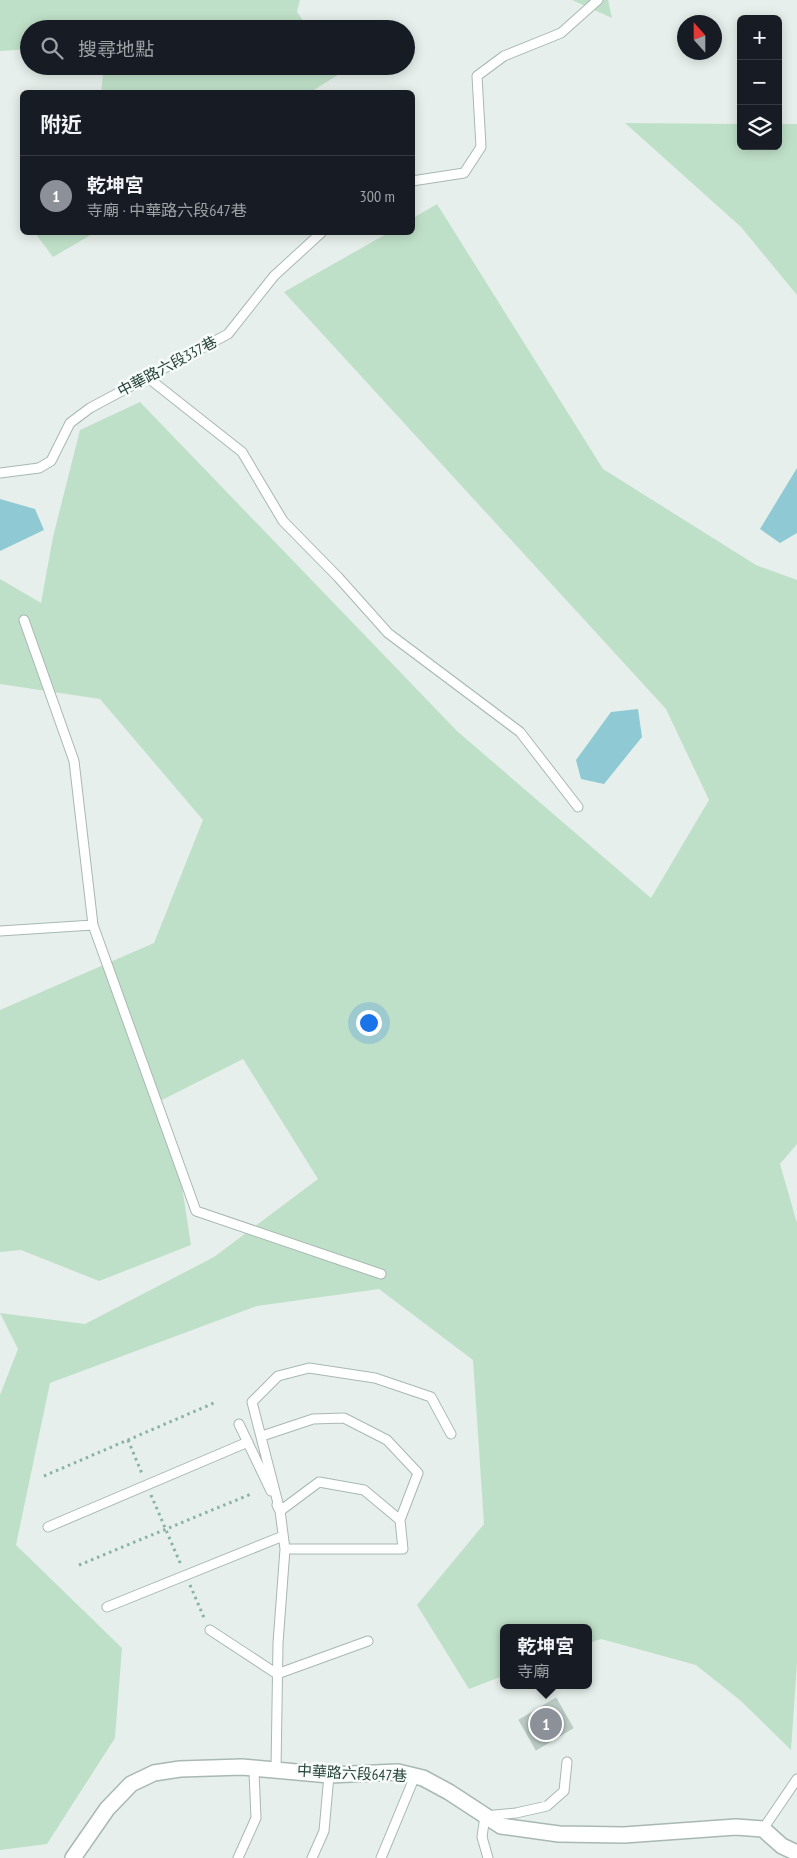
<!DOCTYPE html>
<html lang="zh-TW">
<head>
<meta charset="utf-8">
<style>
	:root { --surface:#171b24; --page:#242831; --text:#f1f3f6; --muted:#9ea1a6; --line:#363941; --accent:#8c9099 }
	body { margin:0; font-family:"PT Sans Narrow","Noto Sans TC",sans-serif; background:var(--page); color:var(--text) }
	.controls { position:absolute; right:15px; top:15px; display:grid; overflow:hidden; border-radius:8px; box-shadow:0 2px 12px #0003 }
	.controls button { width:45px; height:45px; display:grid; place-items:center; padding:0; border:0; border-bottom:1px solid var(--line); background:var(--surface); color:var(--text); font:25px sans-serif }
	.compass { position:absolute; left:677px; top:15px; width:45px; height:45px; border-radius:50%; background:var(--surface); box-shadow:0 2px 12px #0003; rotate:339deg }
	.you { position:absolute; left:368px; top:1022px; width:18px; height:18px; margin:-12px; border:4px solid #fff; border-radius:50%; background:#1a73e8; box-shadow:0 0 0 8px #1a73e833 }
	.badge { display:grid; place-items:center; width:32px; height:32px; border-radius:50%; background:var(--accent); color:#fff; font-size:16px; font-weight:700 }
	.pin { position:absolute; translate:-50% -50%; border:2px solid #fff; box-shadow:0 1px 5px #0006 }
	.popup { position:absolute; left:500px; top:1624px; width:92px; height:65px; box-sizing:border-box; display:grid; place-content:center; border-radius:8px; background:var(--surface); filter:drop-shadow(0 1px 4px #0005); font-size:16px; white-space:nowrap; color:var(--muted) }
	.popup b { font-size:19px; color:var(--text) }
	.popup::after { content:''; position:absolute; left:50%; top:100%; margin-left:-10px; border:10px solid transparent; border-top-color:var(--surface) }
	.list { margin:0; padding:0; list-style:none }
	h2 { display:flex; justify-content:space-between; align-items:center; height:65px; margin:0; padding:0 20px; font-size:21px }
	h2 small { font-size:16px; font-weight:400; color:var(--muted) }
	.list li { display:grid; grid-template-columns:32px 1fr auto; gap:15px; align-items:center; box-sizing:border-box; height:80px; padding:0 20px; border-top:1px solid var(--line) }
	.list b { display:block; font-size:19px; white-space:nowrap }
	.list p { margin:0; font-size:16px; white-space:nowrap; color:var(--muted) }
	.list em { font-size:16px; font-style:normal; color:var(--muted) }
	.icon { flex:none; width:28px; height:28px; fill:none; stroke:currentColor; stroke-width:2; stroke-linecap:round; stroke-linejoin:round }
	.map { position:relative; flex:none; width:797px; height:1858px; overflow:hidden }
	.search { position:absolute; background:var(--surface); box-shadow:0 2px 12px #0003; left:20px; top:20px; width:395px; height:55px; display:flex; align-items:center; gap:12px; box-sizing:border-box; padding:0 18px; border-radius:28px; color:var(--muted); font-size:19px }
	.panel { position:absolute; background:var(--surface); box-shadow:0 2px 12px #0003; left:20px; top:90px; width:395px; height:145px; border-radius:8px }
	.map>svg:first-child { display:block }
	.green { fill:#bfe0c8 }
	.water { fill:#8ec9d4 }
	.building { fill:#bbcac4; stroke:#b8c9c2 }
	.lines { fill:none; stroke-linecap:round; stroke-linejoin:round }
	.service-casing { stroke:#a8b8b2; stroke-width:11 }
	.minor-casing { stroke:#a8b8b2; stroke-width:18 }
	.path { stroke:#86b3a5; stroke-width:3; stroke-dasharray:2.5 4; stroke-linecap:butt }
	.service { stroke:#fff; stroke-width:9 }
	.minor { stroke:#fff; stroke-width:15 }
	.labels { text-anchor:middle; dominant-baseline:central; stroke-width:5; stroke-linejoin:round; paint-order:stroke }
	.street-label { font-size:15px; fill:#24423a; stroke:#f7fbf9 }
</style>
</head>
<body>
<div class="map">
<svg width="797" height="1858" viewBox="0 0 797 1858">
	<rect width="100%" height="100%" fill="#e6efeb"/>
	<path class="green" d="M0,0H300L297,12L309,29H29V49L0,51Z
		M572,0H608L612,18Z
		M104,66H334L339,74L311,92H101Z
		M625,123L741,124V146H778V124H797V295L741,227Z
		M437,204L603,469L756,565L797,580V1144L780,1164L797,1223V1663L791,1750L741,1701L696,1665L601,1639L589,1643L588,1628H504L503,1676L469,1689L417,1605L484,1524L473,1360L379,1289L257,1306L50,1383L16,1545L122,1648L115,1738L47,1844L0,1850V1395L18,1349L0,1313L85,1324L214,1257L318,1179L243,1059L158,1102L178,1161L191,1245L99,1281L21,1250L0,1252V1010L154,943L203,820L100,699L0,684V579L41,603L53,537L80,430L140,402L457,731L651,898L709,800L666,709L284,292L388,233L412,232L413,218Z
		M35,233H94L53,257Z"/>
	<path class="water" d="M797,468V533L780,543L760,529Z
		M0,499L35,509L44,530L0,551Z
		M638,709L642,737L604,784L581,779L576,760L611,712Z"/>
	<path class="building" d="M556,1698L573,1728L536,1750L519,1720Z"/>
	<g class="lines">
		<g class="service-casing">
			<path id="service" d="M412,181L464,173L481,147L477,76L504,56L561,33L598,0
				M147,377L242,452L283,521L338,577L388,633L520,732L578,807
				M0,473L39,468L51,461L70,423L90,408L228,334L274,276L322,232
				M24,620L74,761L93,925L196,1211L381,1274
				M0,931L93,925
				M239,1424L271,1491
				M262,1436L313,1419L344,1418L387,1440L418,1473L400,1520L403,1549H285
				M400,1520L364,1490L319,1482L280,1511L252,1402L278,1376L309,1368L375,1378L431,1397L451,1434
				M48,1527L248,1442
				M107,1607L283,1536
				M210,1630L277,1674L368,1641
				M276,1769L278,1643L285,1549L280,1511L277,1505
				M763,1829L797,1779
				M238,1858L256,1818L254,1772L255,1767
				M312,1858L324,1831L329,1775
				M381,1858L415,1776
				M488,1858L482,1837L485,1816L516,1813L547,1806L564,1791L567,1762"/>
		</g>
		<g class="minor-casing">
			<path id="minor" d="M73,1858L107,1809L131,1784L154,1773L180,1769L242,1767L329,1775L398,1772L423,1778L449,1792L501,1826L559,1834L624,1835L736,1827L763,1829L782,1846L797,1853"/>
		</g>
		<path class="path" d="M128,1440L143,1476
			M44,1476L214,1403
			M151,1495L181,1565
			M79,1565L251,1494
			M190,1585L205,1620"/>
		<use href="#service" class="service"/>
		<use href="#minor" class="minor"/>
	</g>
	<g class="labels">
		<g class="street-label">
			<text transform="translate(167 366) rotate(-28)">中華路六段337巷</text>
			<text transform="translate(352 1773) rotate(3)">中華路六段647巷</text>
		</g>
	</g>
</svg>
<div class="controls">
<button>+</button>
<button>−</button>
<button><svg class="icon" aria-label="layers" viewBox="0 0 24 24"><path d="M12 4l9 5-9 5-9-5zM3 14l9 5 9-5"/></svg></button>
</div>
<svg class="compass" viewBox="-18 -18 36 36"><path d="M0-13l5 13h-10z" fill="#e53935"/><path d="M0 13l5-13h-10z" fill="#9ea1a6"/></svg>
<div class="you"></div>
<div class="pin badge" style="left:546px;top:1724px">1</div>
<div class="popup"><b>乾坤宮</b>寺廟</div>
<div class="search"><svg class="icon" aria-label="search" viewBox="0 0 24 24"><circle cx="10" cy="10" r="6"/><path d="M15 15l6 6"/></svg>搜尋地點</div>
<section class="panel">
<h2>附近<small></small></h2>
<ul class="list">
<li><span class="badge">1</span><div><b>乾坤宮</b><p>寺廟 · 中華路六段647巷</p></div><em>300 m</em></li>
</ul>
</section>
</div>
</body>
</html>
